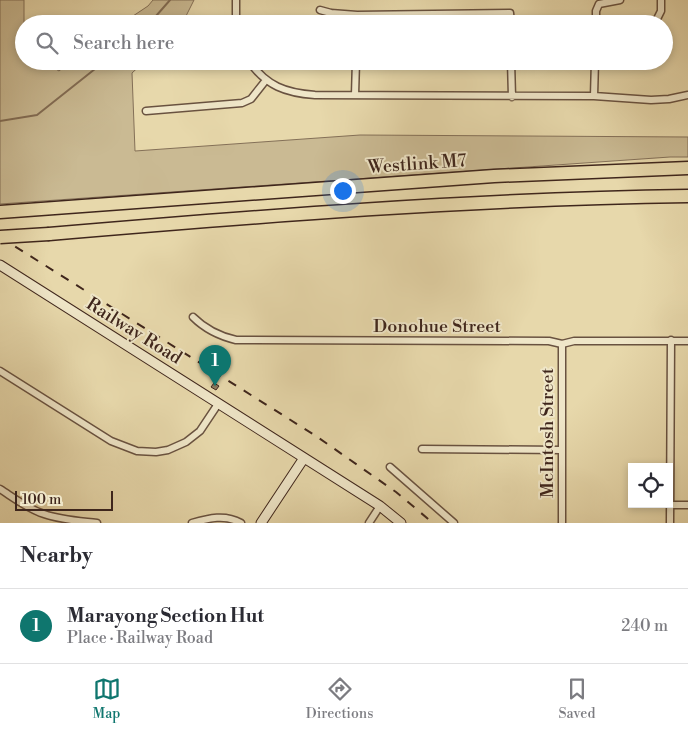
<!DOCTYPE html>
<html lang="en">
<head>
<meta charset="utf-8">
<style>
	:root { --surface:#fff; --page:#f7f7f7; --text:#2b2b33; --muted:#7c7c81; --line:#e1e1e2; --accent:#0f766e }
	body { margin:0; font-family:"Libre Bodoni",serif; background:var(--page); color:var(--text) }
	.controls { position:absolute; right:15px; bottom:15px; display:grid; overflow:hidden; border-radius:0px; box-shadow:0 2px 8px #0003 }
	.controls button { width:45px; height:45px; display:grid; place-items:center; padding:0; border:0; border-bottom:1px solid var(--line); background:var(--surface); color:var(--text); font:25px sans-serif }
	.scale { position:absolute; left:15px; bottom:12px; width:98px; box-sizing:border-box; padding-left:5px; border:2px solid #3f261c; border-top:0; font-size:14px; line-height:18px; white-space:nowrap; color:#3f261c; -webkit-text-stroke:4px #efe6c8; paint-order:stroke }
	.you { position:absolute; left:342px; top:190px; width:18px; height:18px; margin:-12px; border:4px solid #fff; border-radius:50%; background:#1a73e8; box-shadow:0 0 0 8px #1a73e833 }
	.badge { display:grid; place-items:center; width:32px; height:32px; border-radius:50%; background:var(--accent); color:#fff; font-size:16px; font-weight:700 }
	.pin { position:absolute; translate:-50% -41px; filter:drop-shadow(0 1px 2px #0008) }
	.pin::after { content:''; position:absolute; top:26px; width:18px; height:15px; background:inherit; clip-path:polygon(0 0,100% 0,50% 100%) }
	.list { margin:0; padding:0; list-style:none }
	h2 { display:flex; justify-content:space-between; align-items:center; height:65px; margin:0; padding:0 20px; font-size:21px }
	h2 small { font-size:16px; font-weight:400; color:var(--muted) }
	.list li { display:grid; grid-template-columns:32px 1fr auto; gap:15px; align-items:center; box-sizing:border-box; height:75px; padding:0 20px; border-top:1px solid var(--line) }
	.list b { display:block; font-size:19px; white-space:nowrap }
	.list p { margin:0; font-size:16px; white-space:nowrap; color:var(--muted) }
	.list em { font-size:16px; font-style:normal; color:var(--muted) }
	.icon { flex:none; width:28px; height:28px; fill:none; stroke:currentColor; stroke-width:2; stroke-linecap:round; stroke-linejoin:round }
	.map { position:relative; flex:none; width:688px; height:523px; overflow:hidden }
	.search { position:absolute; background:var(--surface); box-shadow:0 2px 8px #0003; left:15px; right:15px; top:15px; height:55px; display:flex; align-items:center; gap:12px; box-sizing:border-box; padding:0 18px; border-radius:28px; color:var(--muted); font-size:19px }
	.sheet { height:140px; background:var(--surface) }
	nav { display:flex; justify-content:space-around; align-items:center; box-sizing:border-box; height:70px; border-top:1px solid var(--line); background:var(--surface); font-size:14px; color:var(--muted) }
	nav a { display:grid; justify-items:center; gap:2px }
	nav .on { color:var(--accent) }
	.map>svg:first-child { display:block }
	.green { fill:#caba93; stroke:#847058 }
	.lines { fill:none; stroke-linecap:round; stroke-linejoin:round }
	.stream { stroke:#826c54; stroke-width:2 }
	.building { fill:#968366; stroke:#3f261c }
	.street-casing { stroke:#695240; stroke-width:9 }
	.secondary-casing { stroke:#3f261c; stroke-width:11 }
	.highway-casing { stroke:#3f261c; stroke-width:15 }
	.street { stroke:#efe6c8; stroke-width:6 }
	.secondary { stroke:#efe6c8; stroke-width:9 }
	.highway { stroke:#e7d8ab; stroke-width:12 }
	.rail { stroke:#3f261c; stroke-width:2; stroke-dasharray:9 9; stroke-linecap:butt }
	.highway-bridge-casing { stroke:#3f261c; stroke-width:15; stroke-linecap:butt }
	.highway-bridge { stroke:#e7d8ab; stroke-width:12 }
	.labels { text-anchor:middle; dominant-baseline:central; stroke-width:4; stroke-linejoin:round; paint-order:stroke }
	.street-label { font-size:18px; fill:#3f261c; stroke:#efe6c8 }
</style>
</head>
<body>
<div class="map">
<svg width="688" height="523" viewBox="0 0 688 523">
	<rect width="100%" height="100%" fill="#e7d8ab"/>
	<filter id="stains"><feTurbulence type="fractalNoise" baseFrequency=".004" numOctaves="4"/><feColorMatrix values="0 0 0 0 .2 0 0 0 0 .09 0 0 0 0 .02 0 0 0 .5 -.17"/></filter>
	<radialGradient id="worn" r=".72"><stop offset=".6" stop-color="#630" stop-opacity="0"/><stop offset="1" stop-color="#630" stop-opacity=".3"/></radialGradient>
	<path class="green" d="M0,0H24V61H43L59,71L71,61H145L132,73L135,151L360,135L688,137V157H670L0,204Z
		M153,0H194L182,24H121L148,6Z"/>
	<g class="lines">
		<path class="stream" d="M149,24L170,0
			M0,121L37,115L105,61"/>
	</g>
	<path class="building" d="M214,383L219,386L216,390L211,387Z"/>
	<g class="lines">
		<g class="street-casing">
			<path id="street" d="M236,0V24
				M320,10L331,13L357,15L510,13L511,24
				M657,19L661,11V0
				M357,24V15
				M596,24V11L599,4L620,0
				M249,61C266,86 286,93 315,95L594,96L651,100L669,99L688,95
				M511,61L512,97
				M355,95L356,61
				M594,96L595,61
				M146,111L242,103L251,99L266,80
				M193,317C205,329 219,336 236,340L549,341L562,344L574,341H688
				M0,371L111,441L137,451L156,452L168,450L186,442L200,431L218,404
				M422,449L562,450
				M390,467L454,523
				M0,489C14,498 28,509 44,514C61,520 80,521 97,523
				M670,505H688
				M192,523C209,518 225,514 241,523
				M369,523L380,506
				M562,523V344
				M670,523L671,340"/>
		</g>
		<g class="secondary-casing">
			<path id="secondary" d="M0,265L380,506L401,523
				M261,523L304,458"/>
		</g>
		<g class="highway-casing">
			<path id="highway" d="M0,212L494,176L688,168
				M49,234C261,216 474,199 688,196"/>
		</g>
		<use href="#street" class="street"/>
		<use href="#secondary" class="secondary"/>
		<use href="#highway" class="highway"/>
		<path class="rail" d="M0,237L316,436L396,492L433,523"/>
		<g class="highway-bridge-casing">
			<path id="highway-bridge" d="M0,237L49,234"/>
		</g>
		<use href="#highway-bridge" class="highway-bridge"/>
	</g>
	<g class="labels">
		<g class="street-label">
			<text transform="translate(417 164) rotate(-4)">Westlink M7</text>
			<text x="437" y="326">Donohue Street</text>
			<text transform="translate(134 331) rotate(32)">Railway Road</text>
			<text transform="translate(547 433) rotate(-90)">McIntosh Street</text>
		</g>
	</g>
	<rect width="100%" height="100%" filter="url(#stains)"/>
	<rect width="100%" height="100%" fill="url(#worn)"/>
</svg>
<div class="controls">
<button><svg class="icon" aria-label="locate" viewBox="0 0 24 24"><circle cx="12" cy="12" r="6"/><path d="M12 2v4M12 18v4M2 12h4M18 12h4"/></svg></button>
</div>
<div class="scale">100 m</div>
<div class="you"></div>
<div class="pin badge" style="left:215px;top:386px">1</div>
<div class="search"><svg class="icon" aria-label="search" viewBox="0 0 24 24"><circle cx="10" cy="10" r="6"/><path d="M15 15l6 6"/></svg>Search here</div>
</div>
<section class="sheet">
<h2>Nearby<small></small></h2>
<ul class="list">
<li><span class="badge">1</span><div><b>Marayong Section Hut</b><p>Place · Railway Road</p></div><em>240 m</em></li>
</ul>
</section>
<nav>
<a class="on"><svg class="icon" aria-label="map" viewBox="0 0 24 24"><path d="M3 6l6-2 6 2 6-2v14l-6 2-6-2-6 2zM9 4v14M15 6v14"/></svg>Map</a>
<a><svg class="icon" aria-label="directions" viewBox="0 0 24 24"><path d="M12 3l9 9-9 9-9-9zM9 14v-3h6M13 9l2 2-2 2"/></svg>Directions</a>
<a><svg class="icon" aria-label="saved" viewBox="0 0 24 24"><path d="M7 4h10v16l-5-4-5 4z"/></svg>Saved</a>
</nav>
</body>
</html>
